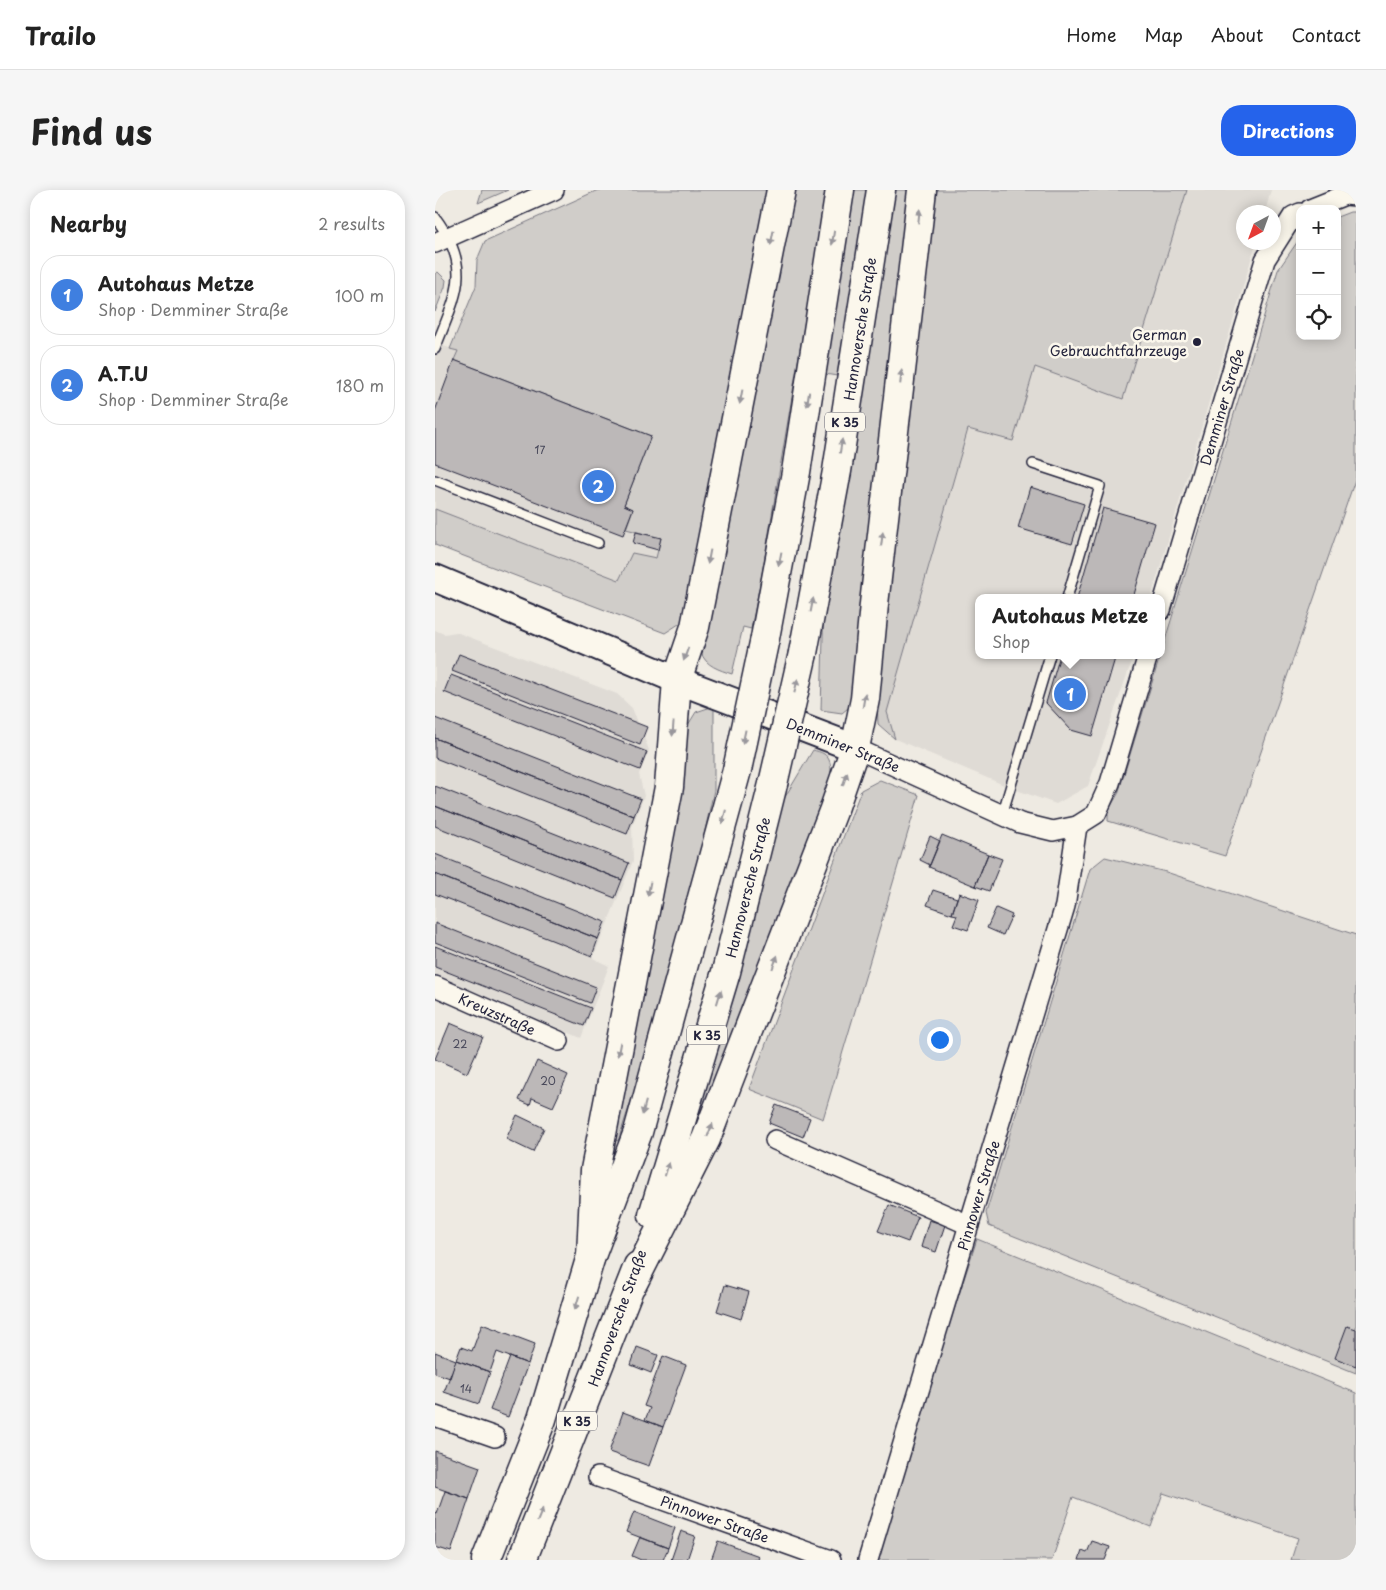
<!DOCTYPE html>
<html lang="en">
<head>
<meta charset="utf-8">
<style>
	:root { --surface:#fff; --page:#f6f6f6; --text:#222; --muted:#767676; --line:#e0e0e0; --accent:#2563eb }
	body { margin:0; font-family:"Playpen Sans",sans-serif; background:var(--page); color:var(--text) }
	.controls { position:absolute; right:15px; top:15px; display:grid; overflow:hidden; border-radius:10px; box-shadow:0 2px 12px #0003 }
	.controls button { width:45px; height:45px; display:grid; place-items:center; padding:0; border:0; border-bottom:1px solid var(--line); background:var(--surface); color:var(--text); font:25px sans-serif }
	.compass { position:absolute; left:801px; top:15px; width:45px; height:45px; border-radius:50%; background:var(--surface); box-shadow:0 2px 12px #0003; rotate:221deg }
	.you { position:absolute; left:504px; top:849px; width:18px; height:18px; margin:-12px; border:4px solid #fff; border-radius:50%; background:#1a73e8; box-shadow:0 0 0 8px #1a73e833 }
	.badge { display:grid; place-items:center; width:32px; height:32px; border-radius:50%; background:var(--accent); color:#fff; font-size:16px; font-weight:700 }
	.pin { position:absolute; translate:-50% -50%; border:2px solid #fff; box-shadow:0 1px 5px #0006 }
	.popup { position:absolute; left:540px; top:404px; width:190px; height:65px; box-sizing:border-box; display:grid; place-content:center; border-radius:10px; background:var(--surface); filter:drop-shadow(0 1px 4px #0005); font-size:16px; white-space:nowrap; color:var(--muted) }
	.popup b { font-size:19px; color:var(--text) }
	.popup::after { content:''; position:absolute; left:50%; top:100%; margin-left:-10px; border:10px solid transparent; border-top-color:var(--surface) }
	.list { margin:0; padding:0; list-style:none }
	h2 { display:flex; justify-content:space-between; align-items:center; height:65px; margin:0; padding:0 20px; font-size:21px }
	h2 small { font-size:16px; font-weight:400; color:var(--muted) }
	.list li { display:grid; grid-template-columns:32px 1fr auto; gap:15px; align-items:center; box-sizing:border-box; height:80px; margin:0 10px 10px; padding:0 10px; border:1px solid var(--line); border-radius:20px }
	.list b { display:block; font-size:19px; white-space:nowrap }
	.list p { margin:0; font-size:16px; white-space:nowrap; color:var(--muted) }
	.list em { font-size:16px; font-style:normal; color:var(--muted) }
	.icon { flex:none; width:28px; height:28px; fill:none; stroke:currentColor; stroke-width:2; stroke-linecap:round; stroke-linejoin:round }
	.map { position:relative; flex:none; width:921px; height:1370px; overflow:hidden; border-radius:20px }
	header { display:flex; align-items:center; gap:30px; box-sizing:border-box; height:70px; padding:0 25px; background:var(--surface); border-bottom:1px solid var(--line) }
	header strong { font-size:24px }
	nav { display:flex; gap:28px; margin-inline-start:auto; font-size:18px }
	.intro { display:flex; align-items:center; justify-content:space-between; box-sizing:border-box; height:120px; padding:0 30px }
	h1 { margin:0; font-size:35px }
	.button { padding:12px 22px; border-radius:20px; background:var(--accent); color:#fff; font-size:18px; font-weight:700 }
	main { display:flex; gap:30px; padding:0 30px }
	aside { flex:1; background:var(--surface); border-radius:20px; box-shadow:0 2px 12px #0003 }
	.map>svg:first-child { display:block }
	.built { fill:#dfdbd5 }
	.green { fill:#d0cdc9; stroke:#797882 }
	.building { fill:#bcb8b8; stroke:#22223b }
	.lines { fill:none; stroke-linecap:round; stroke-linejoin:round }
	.lane-casing { stroke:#22223b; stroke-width:12 }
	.street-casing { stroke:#22223b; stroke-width:22 }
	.secondary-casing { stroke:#22223b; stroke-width:30 }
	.highway-casing { stroke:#22223b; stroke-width:31 }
	.lane { stroke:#fbf7ec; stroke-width:9 }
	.street { stroke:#fbf7ec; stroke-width:19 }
	.secondary { stroke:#fbf7ec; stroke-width:26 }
	.highway { stroke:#fbf7ec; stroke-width:28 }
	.highway-bridge-casing { stroke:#22223b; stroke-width:31; stroke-linecap:butt }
	.highway-bridge { stroke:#fbf7ec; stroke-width:28 }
	.oneway { fill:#99979c }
	.poi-dot { fill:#22223b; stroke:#fbf7ec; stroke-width:2 }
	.labels { text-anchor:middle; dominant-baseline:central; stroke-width:5; stroke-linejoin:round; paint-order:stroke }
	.number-label { font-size:11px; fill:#48485a }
	.shield { fill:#fbf7ec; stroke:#636270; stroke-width:1 }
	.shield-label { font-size:12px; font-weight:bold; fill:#22223b }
	.street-label { font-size:14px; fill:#22223b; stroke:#fbf7ec }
	.poi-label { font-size:14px; fill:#22223b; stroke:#fbf7ec; text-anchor:end }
</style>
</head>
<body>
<header>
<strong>Trailo</strong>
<nav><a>Home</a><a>Map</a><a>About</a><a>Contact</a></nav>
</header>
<div class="intro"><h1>Find us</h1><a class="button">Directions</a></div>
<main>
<aside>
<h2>Nearby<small>2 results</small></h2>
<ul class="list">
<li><span class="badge" style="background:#3f7fe0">1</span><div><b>Autohaus Metze</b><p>Shop · Demminer Straße</p></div><em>100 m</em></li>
<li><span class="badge" style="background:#3f7fe0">2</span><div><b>A.T.U</b><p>Shop · Demminer Straße</p></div><em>180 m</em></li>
</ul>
</aside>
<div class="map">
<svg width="921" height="1370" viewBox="0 0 921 1370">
	<rect width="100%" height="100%" fill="#eeeae2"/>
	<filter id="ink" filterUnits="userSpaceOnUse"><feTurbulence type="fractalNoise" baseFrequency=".02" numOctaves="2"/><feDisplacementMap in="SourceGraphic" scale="10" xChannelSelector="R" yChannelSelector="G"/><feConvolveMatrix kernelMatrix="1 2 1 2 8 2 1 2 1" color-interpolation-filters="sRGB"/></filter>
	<g filter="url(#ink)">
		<path class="built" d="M752,0H836L830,22H808V52L821,53L716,408H544V465H699L653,596L621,614L576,598L460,549L452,522L533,239L578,251L600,176Z
			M0,153L23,161L20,170L216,246L198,319L201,342L226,348L221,368L191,372L184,391L0,319Z
			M0,440L9,444L21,442L182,504L197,518L214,560L204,584L209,606L197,637L198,671L158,768L174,776L146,848L0,785Z"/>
		<path class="green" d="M47,0H73L43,13Z
			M163,0H338L247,432L230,443L0,355V319L184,390L197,363L221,368L226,348L191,339L198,319L189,315L216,246L19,170L23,161L15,159L41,96L42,70L50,51Z
			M356,0H392L327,384L316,439L308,437L297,484C285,480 270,476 266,462Z
			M418,0H432L402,186L390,184Z
			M457,0H477L418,514L407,523L386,520L389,412Z
			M501,0H752L688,209L600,177L578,251L533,239L452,522L460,549L443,534L442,510Z
			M915,22H921V287L790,666L673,631V621L683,604L843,80L865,48V146H902V27Z
			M3,82L11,90L10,97L0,122V84Z
			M279,516V600L252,721L215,852L183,951L177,949L253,535L261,522Z
			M378,560C381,561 386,562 389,564C405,574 389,612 385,627L238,997L344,617Z
			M445,590L484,605L388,929L314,899L426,600Z
			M670,667L731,682L921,745V1183L554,1036L551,1023L655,679Z
			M542,1049L921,1203V1370H856L863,1348L728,1303L716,1337L638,1307L617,1370H438Z"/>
		<path class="building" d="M19,170L216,246L189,315L198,319L188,345L0,273V221Z
			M595,297L649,314L637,354L583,338Z
			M668,318L720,333L698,408H642Z
			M201,342L226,348L223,360L198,353Z
			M24,464L212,537L205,555L17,481Z
			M625,465H681L657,546L636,540L611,513Z
			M16,485L212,562L205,580L9,502Z
			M0,528L206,609L199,626L0,548Z
			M0,548L199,626L192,644L0,568Z
			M0,596L194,673L187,690L0,616Z
			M0,616L187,690L180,708L0,636Z
			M507,645L553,664L540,696L494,677Z
			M495,646L505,651L495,675L485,670Z
			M0,664L170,732L163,749L0,684Z
			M553,664L567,669L554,701L540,696Z
			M0,684L163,749L157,766L0,704Z
			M498,700L522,708L517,724L492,715Z
			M524,703L544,710L533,740L518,735L522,725L517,724Z
			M561,718L577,725L568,745L552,738Z
			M0,733L161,797L155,813L0,752Z
			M0,756L156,818L149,836L0,777Z
			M15,833L48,847L32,883L0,869Z
			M102,871L133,885L118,917L97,908L95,915L84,910Z
			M341,915L375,928L368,947L334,933Z
			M82,925L109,938L98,962L71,949Z
			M454,1015L483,1027L473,1052L443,1041Z
			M494,1030L510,1035L501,1062L486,1057Z
			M290,1095L314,1102L306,1129L282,1121Z
			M47,1134L100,1154L93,1174L62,1162L55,1182L21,1170L26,1157L37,1161Z
			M912,1136L921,1139V1176L900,1168Z
			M202,1157L223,1165L216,1183L196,1175Z
			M0,1162L21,1170L15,1188L0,1183Z
			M228,1166L251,1175L228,1237L210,1230L215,1218L209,1216Z
			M75,1167L93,1174L73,1227L55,1220Z
			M21,1170L55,1182L44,1214L9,1202Z
			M188,1222L228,1237L214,1276L174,1262Z
			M0,1261L45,1277L34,1309L0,1297Z
			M10,1301L34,1309L16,1362L0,1357V1323L2,1324Z
			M199,1322L240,1338L233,1358L191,1342Z
			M246,1341L260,1346L252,1370H236Z
			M205,1347L233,1358L228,1370H206L197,1366Z
			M283,1351L324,1366L323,1370H276Z
			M657,1351L675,1357L670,1370H644L647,1361L652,1363Z"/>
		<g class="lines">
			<g class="lane-casing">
				<path id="lane" d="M0,27C39,80 21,104 0,159
					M598,274L665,296L632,408
					M0,290L163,353
					M567,625L615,465"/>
			</g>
			<g class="street-casing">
				<g id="street">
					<path d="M875,19L910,5L921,6"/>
					<path d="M0,53L119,0"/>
					<path id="s1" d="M726,420L830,70L858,26L865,23"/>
					<path d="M420,558L585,633L618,641L642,636L661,624L675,593L713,465"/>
					<path id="s2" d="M0,796L124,851"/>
					<path d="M340,950L534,1035"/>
					<path d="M0,1226L60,1247"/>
					<path id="s3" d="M163,1287L396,1370"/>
					<path id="s4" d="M433,1370L630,716L642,636"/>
				</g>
			</g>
			<g class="secondary-casing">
				<path id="secondary" d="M0,388L242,490L420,558"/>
			</g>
			<g class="highway-casing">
				<g id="highway">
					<path d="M330,448L361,282L405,0"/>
					<path id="s5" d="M368,463L402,281L446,0"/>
					<path id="s6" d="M218,1025L291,782L338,594"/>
					<path d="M156,1066L160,980L234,597L242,490L260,437L346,0"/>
					<path d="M198,1093L271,949L399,619L420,558L430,509L439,414L487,0"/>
					<path d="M51,1370L107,1229L156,1066L203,942L302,580"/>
					<path d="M87,1370L203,1076"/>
				</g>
			</g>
			<use href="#lane" class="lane"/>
			<use href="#street" class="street"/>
			<use href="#secondary" class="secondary"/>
			<use href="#highway" class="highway"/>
			<g class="highway-bridge-casing">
				<path id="highway-bridge" d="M302,580L330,448
					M338,594L368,463"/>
			</g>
			<use href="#highway-bridge" class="highway-bridge"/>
		</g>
		<defs><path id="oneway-solid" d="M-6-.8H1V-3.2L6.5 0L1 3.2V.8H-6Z" transform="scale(1.25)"/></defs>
		<g class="oneway">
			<use href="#oneway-solid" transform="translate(484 26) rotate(-84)"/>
			<use href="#oneway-solid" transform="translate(337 48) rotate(101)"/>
			<use href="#oneway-solid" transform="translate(398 48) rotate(99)"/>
			<use href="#oneway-solid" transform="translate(466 187) rotate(-84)"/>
			<use href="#oneway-solid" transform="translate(306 207) rotate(101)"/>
			<use href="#oneway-solid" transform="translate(373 209) rotate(99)"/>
			<use href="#oneway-solid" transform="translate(406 256) rotate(-81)"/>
			<use href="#oneway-solid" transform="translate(447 349) rotate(-83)"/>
			<use href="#oneway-solid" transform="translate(274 367) rotate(101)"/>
			<use href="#oneway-solid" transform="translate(345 369) rotate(101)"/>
			<use href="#oneway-solid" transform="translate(377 415) rotate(-79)"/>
			<use href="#oneway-solid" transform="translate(251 464) rotate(110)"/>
			<use href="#oneway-solid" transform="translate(361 496) rotate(-77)"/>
			<use href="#oneway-solid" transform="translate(429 510) rotate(-81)"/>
			<use href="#oneway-solid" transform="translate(238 539) rotate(94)"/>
			<use href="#oneway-solid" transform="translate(309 547) rotate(102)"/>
			<use href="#oneway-solid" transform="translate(410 589) rotate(-71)"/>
			<use href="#oneway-solid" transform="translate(289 627) rotate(105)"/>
			<use href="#oneway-solid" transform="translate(214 699) rotate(101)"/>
			<use href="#oneway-solid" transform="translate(340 772) rotate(-69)"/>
			<use href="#oneway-solid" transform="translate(284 807) rotate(-73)"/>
			<use href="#oneway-solid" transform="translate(184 859) rotate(101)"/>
			<use href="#oneway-solid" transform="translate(209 918) rotate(105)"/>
			<use href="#oneway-solid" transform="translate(275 940) rotate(-69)"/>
			<use href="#oneway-solid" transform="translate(232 979) rotate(-73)"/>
			<use href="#oneway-solid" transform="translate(142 1113) rotate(107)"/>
			<use href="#oneway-solid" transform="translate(105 1325) rotate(-68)"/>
		</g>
	</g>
	<circle class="poi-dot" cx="762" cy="152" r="5"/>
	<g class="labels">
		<g class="number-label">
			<text x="105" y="259">17</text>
			<text x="25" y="853">22</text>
			<text x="113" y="890">20</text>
			<text x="31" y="1198">14</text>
		</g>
		<g class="shield">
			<rect x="390" y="222.5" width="40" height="19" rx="4"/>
			<rect x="252" y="835.5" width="40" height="19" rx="4"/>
			<rect x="122" y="1221.5" width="40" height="19" rx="4"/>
		</g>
		<g class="shield-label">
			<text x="410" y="232">K 35</text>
			<text x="272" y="845">K 35</text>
			<text x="142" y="1231">K 35</text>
		</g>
		<g class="street-label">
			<text stroke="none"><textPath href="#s5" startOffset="329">Hannoversche Straße</textPath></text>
			<text stroke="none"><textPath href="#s1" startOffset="212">Demminer Straße</textPath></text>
			<text transform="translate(408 555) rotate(22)">Demminer Straße</text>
			<text stroke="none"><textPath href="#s6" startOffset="341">Hannoversche Straße</textPath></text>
			<text stroke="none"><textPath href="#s2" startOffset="68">Kreuzstraße</textPath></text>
			<text stroke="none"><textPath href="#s4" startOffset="381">Pinnower Straße</textPath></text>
			<text transform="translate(182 1128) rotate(-70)">Hannoversche Straße</text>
			<text stroke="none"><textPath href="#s3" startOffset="124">Pinnower Straße</textPath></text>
		</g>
		<g class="poi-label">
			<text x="752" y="144">German<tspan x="752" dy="16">Gebrauchtfahrzeuge</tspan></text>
		</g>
	</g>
</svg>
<div class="controls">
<button>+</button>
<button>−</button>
<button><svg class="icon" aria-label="locate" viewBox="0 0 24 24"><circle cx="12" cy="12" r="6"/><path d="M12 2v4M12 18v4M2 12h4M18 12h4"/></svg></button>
</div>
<svg class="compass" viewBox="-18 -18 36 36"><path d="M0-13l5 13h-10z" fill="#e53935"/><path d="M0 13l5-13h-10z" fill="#767676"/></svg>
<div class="you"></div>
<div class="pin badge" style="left:635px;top:504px;background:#3f7fe0">1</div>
<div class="popup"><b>Autohaus Metze</b>Shop</div>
<div class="pin badge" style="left:163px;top:296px;background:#3f7fe0">2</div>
</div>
</main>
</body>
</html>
